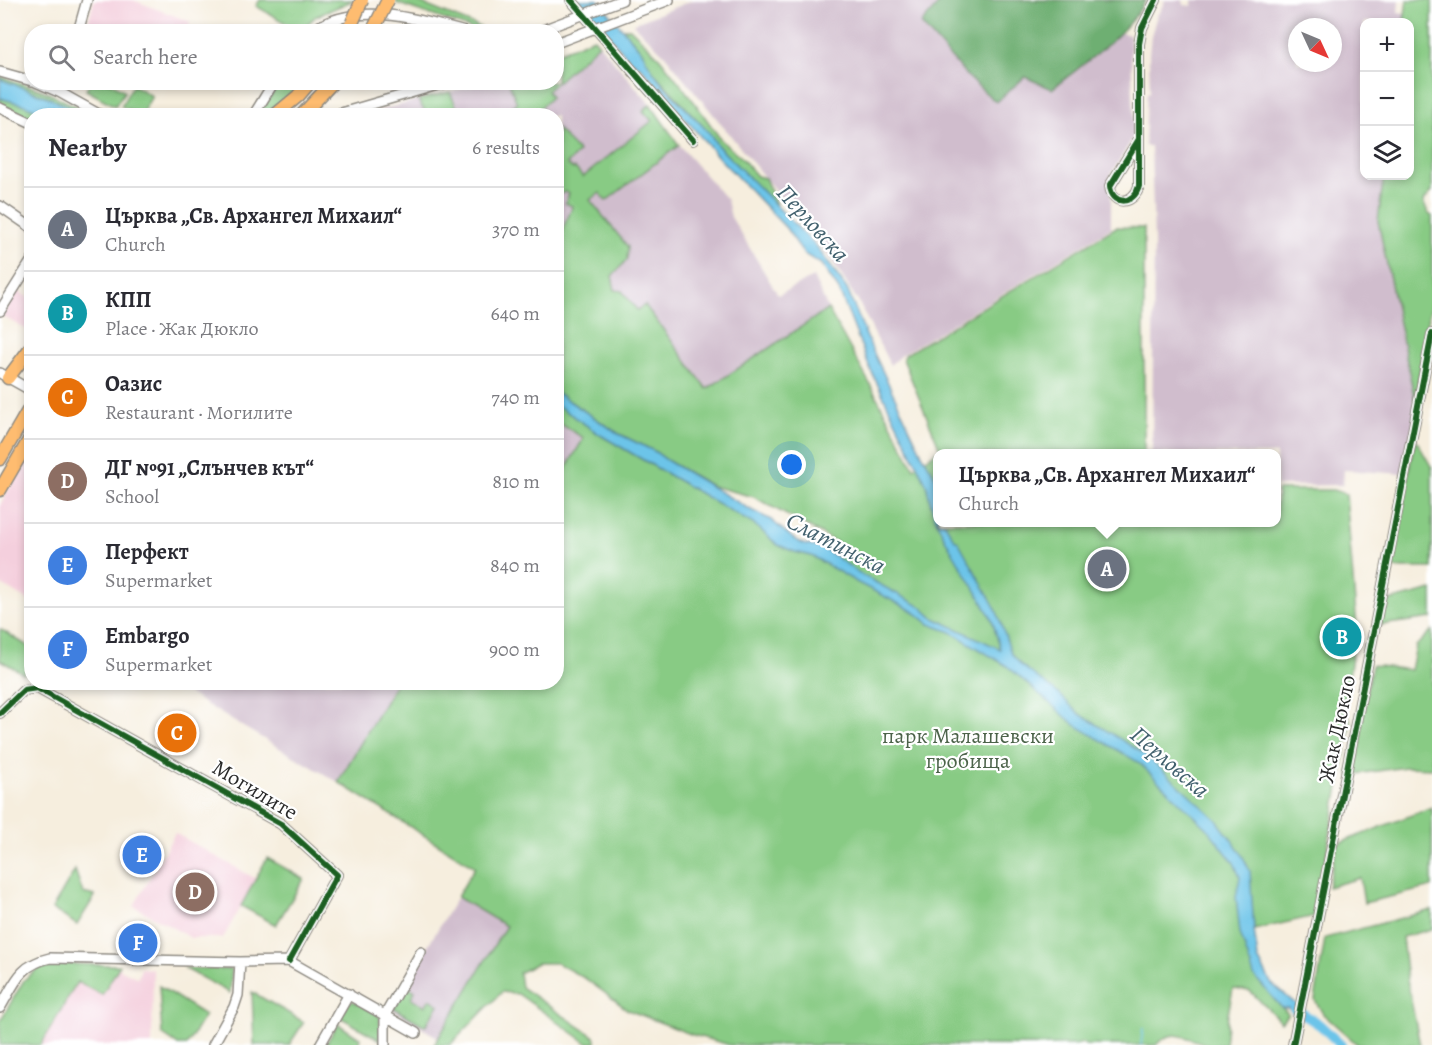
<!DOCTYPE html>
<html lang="en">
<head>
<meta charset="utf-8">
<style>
	:root { --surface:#fff; --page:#f2f2f3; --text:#2b2b33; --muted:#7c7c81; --line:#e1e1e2; --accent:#ea580c }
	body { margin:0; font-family:Alegreya,serif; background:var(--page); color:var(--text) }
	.controls { position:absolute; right:18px; top:18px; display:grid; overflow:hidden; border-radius:12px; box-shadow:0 3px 9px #0003 }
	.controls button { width:54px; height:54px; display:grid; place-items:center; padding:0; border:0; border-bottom:2px solid var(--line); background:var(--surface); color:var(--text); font:30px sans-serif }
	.compass { position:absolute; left:1288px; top:18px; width:54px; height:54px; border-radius:50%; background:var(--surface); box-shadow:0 3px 9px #0003; rotate:134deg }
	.you { position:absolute; left:792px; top:465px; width:21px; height:21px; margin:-15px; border:4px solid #fff; border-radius:50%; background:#1a73e8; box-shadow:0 0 0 9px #1a73e833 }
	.badge { display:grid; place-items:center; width:39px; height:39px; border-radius:50%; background:var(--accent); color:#fff; font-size:20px; font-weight:700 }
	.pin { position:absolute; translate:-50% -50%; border:3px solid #fff; box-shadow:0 2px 6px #0006 }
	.popup { position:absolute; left:933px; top:449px; width:348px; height:78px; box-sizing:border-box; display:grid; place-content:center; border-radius:12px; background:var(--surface); filter:drop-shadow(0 2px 4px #0005); font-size:20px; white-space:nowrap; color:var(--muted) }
	.popup b { font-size:22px; color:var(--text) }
	.popup::after { content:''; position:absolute; left:50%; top:100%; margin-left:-12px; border:12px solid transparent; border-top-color:var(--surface) }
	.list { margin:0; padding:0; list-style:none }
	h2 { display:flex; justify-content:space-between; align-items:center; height:78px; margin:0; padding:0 24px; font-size:26px }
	h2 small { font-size:20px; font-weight:400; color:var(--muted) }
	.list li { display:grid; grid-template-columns:39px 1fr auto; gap:18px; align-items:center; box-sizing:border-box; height:84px; padding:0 24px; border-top:2px solid var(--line) }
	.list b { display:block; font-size:22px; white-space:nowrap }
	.list p { margin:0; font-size:20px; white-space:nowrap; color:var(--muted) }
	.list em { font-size:20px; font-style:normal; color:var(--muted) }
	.icon { flex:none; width:33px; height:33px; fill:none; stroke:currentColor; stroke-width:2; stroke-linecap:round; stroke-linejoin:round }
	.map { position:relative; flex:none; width:1432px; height:1045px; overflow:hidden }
	.search { position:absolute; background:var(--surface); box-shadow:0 3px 9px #0003; left:24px; top:24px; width:540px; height:66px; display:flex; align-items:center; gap:15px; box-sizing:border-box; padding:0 21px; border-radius:24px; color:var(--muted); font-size:22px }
	.panel { position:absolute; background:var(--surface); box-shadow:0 3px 9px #0003; left:24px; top:108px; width:540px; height:582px; border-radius:24px }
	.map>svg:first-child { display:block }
	.built { fill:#f4cfdd }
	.industrial { fill:#d0bdcd; fill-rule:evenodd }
	.green { fill:#88cb84; stroke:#5a7b58; stroke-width:1.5 }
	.forest { fill:#6eaf72; stroke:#4c6d4e; stroke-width:1.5 }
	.water { fill:#6cc4e9; stroke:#4c788a; stroke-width:1.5 }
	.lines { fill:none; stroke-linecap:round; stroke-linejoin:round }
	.stream { stroke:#6cc4e9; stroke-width:1.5 }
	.river { stroke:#6cc4e9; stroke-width:10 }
	.minor-casing { stroke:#908c84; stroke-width:12 }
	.major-casing { stroke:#908c84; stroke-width:15 }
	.minor { stroke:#fff; stroke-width:9 }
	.major { stroke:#febc70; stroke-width:12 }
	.major-bridge-casing { stroke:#908c84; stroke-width:15; stroke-linecap:butt }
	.major-bridge { stroke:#febc70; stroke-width:12 }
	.cycleway-casing { stroke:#fff; stroke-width:10 }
	.cycleway { stroke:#1b5e20; stroke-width:6 }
	.labels { text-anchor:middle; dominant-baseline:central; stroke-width:4.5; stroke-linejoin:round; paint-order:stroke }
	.street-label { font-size:22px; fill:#2b2b2b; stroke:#fff }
	.park-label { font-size:22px; fill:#4c634a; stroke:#fff }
	.water-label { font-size:24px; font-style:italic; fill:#42616e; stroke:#fff }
</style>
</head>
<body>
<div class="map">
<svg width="1432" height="1045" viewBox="0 0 1432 1045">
	<rect width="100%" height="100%" fill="#fff"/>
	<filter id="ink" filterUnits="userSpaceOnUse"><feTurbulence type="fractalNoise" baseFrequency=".0167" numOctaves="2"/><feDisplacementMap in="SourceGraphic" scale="12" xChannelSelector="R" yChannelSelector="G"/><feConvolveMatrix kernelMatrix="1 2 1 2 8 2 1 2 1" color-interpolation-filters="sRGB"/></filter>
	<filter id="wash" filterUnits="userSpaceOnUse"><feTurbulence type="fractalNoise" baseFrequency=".008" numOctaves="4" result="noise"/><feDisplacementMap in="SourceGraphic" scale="24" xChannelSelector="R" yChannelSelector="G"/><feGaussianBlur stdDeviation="1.35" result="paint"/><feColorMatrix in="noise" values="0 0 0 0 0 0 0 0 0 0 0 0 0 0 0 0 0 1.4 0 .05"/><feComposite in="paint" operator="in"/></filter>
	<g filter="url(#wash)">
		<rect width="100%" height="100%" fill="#f6eede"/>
		<path class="built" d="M94,0H133L191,22L186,31H86Z
			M17,290L31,300V332L2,316Z
			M31,450L32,602H31L0,584V505Z
			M175,833L256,879L223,938H191L134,906Z
			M52,964L120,965V969L138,978L141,968L153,969L152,1045H0V1020L24,980L32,972Z"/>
		<path class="industrial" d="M693,0H942L921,24L967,76L996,101L1025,77L1052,89L1120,33L1130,35L1135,135L1111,174V228L901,355L890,365L859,303L831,259L664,54L633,24Z
			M1162,0H1183L1184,5L1192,6V0H1399L1398,13L1405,14L1404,22H1364V176H1384L1378,221L1417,412L1405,474L1344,470L1343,485L1277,486L1276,454L1152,453L1154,241L1151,146H1145L1147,93L1150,92L1149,54L1151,36L1156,18L1165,1ZM1297,27H1333V63H1297Z
			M594,38L650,104L679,145L727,200L731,217L778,295L813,277L828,309L707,389L645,305L637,311L557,341L556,116H358L484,83L556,82L557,53Z
			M557,422L585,438L557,483Z
			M174,682H396V683L338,782L238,724L173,684Z
			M457,897L506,926L439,1038L390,1009Z"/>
		<path class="green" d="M260,0H354L315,17L300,31L294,32L289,25L256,6Z
			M397,0H419L420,3L482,28L472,29L396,3Z
			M1407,0H1432V191L1423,202L1429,214L1432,216V298L1415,400L1378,221L1384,176H1410V22H1404Z
			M630,28L660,58L695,103L722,141L740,156L757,176L765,178L778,208L717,145L711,135L656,75L647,63L643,53L623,29Z
			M594,38L599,44L547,91L551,97L538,110L543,115H499L517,103L509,83L556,82L557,53Z
			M0,76L44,91L95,115H85L50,98L0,79Z
			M110,82L125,91L115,106L86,90L90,83Z
			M279,83H302C290,96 275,115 257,116Z
			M133,85L152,96L141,115L121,106Z
			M450,92L460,115H427L418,100Z
			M0,98L25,105L47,115L32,116L31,119L0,104Z
			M650,104L679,145L606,201L600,193L590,200L628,247L627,260L612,276L615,290L622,291L637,310L645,305L707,389L828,309L870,384L914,468L940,449L903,359L906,354L1116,227L1144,228V453L938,454V522H1276L1277,490H1333L1346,494L1357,628L1343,711L1347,712L1351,722L1315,916L1254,930L1253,918L1240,920L1272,997L1288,1014L1281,1022L1250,991L1233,989L1228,1014L1225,1045C1220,1045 1215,1045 1210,1045C1189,1041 1174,1025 1156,1045H1085L1083,1043L1074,1045H730L693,1035L628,1010L586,979L557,963H537L519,973L521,987L596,1038V1043H587L518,994L502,992L450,1045H434L506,926L457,897L475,867L338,782L396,683L556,682L557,483L584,438L557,422V405L602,436L755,525L778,545L795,552L812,556L832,568L845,547L754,497L712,486L668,461L654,451L619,434L557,393V241L562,236C562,223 570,218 572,206L565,203L569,193L565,192L557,196V129L579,152L567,164L573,169L575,168L583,177L652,121L643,111Z
			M1415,438L1432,468V568H1391Z
			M1432,590V618L1380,625L1385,602Z
			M0,629L31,648V660L24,674L0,660Z
			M1432,630V768L1406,767L1349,775L1372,665L1411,670L1416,646Z
			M1432,807V887L1364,903L1360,878L1328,887L1337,844Z
			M267,858L304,879L276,925L241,906Z
			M75,870L83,893L95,896L77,925L52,909Z
			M1432,910V929L1402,937L1407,980L1420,1045H1358L1323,1014L1315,1000L1325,938Z
			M52,964L120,965L102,995L77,982L41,1045H0V1021L24,980L41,966Z
			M184,968L232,969L230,993Z
			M159,986L205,1015L187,1045H178L162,1034Z
			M407,986L415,991L411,998L425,1006L430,999L439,1005L425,1026L394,1008Z
			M252,992L304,1022L289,1045H254Z
			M353,1001L380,1016V1040L340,1017L349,1002Z
			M338,1024L361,1039L357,1045H325Z"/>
		<path class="forest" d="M942,0H1146C1125,37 1085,62 1052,89L1025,77L996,102L967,76L921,24Z"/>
		<path class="water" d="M577,0H598L643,53C654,81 691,112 711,135L717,145L817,247L847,289L871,347L922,454L937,479L938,522L945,523L954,539L958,541L996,609L1011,653L1021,665L1060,695L1078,713L1146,755L1216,819L1240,851L1250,871L1254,930L1258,958L1271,983L1297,1005L1295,1015L1288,1008H1282L1254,976L1240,933L1236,897L1240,877L1234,863L1207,828L1138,762L1075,725L1007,666L951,632L929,624L913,611L858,583L812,556L795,552L778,545L755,525L602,436L557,405V393L619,434L654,451L668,461L751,510L771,520L794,539L803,544L823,548L864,576L920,606L932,617L1000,649C997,638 995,627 991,618C970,574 933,535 927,485L871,371L839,290L821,264L804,254L786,228L719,158L641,67L631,61Z
			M0,79L50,98L85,115H47L25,105L0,98Z"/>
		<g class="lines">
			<path class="stream" d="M1141,1045L1143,1028"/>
			<path class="river" d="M1294,1008L1320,1025L1341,1045"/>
		</g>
	</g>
	<g filter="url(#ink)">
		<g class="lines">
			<g class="minor-casing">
				<path id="minor" d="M571,0L693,140
					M78,32L87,0
					M310,32C355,0 414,18 465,32
					M537,32L622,0
					M556,43L669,0
					M0,72L32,81
					M36,82L59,92L102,116
					M0,108L32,123
					M253,116L274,82
					M331,116L448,82
					M1139,139L1110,186C1112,206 1134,205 1139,186V44L1142,28L1156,0
					M0,206L32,228
					M0,311L32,260
					M0,373L32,391
					M0,713L24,690L37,688L281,824L337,875L289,961
					M0,1008C15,983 19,965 50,958L240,962L289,961L416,1033
					M213,1045L234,1007L238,995L240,962
					M320,1045L349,994
					M385,1045V1015L421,952
					M1293,1045L1432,334"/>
			</g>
			<g class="major-casing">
				<path id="major" d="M347,32L352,23
					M274,116L298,96L310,82
					M301,116L333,82
					M8,378L32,346
					M0,459L32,404
					M0,490L32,435"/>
			</g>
			<use href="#minor" class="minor"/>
			<use href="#major" class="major"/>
			<g class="major-bridge-casing">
				<path id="major-bridge" d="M352,23L362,0
					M374,28L388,0"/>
			</g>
			<use href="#major-bridge" class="major-bridge"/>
			<g class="cycleway-casing">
				<path id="cycleway" d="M571,0L693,140
					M1139,139L1110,186C1112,206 1134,205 1139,186V44L1142,28L1156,0
					M0,713L24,690L37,688L281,824L337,875L289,961
					M1293,1045L1432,334"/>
			</g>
			<use href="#cycleway" class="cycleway"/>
		</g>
	</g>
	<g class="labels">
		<g class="street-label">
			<text transform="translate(1337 729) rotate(-78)">Жак Дюкло</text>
			<text transform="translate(255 790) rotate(31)">Могилите</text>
		</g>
		<g class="park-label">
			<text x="968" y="736">парк Малашевски<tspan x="968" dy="25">гробища</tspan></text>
		</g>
		<g class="water-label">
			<text transform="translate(813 223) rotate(48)">Перловска</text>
			<text transform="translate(836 543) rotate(27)">Слатинска</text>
			<text transform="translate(1170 762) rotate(41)">Перловска</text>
		</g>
	</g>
</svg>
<div class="controls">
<button>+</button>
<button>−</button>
<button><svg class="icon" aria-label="layers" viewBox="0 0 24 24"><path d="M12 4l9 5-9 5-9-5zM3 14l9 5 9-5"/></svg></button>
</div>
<svg class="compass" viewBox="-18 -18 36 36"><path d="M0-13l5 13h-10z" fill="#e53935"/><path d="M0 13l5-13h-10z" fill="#7c7c81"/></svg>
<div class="you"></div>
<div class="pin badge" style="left:1107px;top:569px;background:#6b7280">A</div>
<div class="popup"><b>Църква „Св. Архангел Михаил“</b>Church</div>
<div class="pin badge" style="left:1342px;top:637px;background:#0f9aa8">B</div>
<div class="pin badge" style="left:177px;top:733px;background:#e8710a">C</div>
<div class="pin badge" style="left:195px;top:892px;background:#8d6e63">D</div>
<div class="pin badge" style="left:142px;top:855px;background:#3f7fe0">E</div>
<div class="pin badge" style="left:138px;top:943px;background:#3f7fe0">F</div>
<div class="search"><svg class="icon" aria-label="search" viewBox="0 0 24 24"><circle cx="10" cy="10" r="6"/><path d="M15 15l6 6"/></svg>Search here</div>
<section class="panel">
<h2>Nearby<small>6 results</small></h2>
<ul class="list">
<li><span class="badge" style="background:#6b7280">A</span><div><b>Църква „Св. Архангел Михаил“</b><p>Church</p></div><em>370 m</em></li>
<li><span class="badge" style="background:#0f9aa8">B</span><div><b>КПП</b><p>Place · Жак Дюкло</p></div><em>640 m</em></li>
<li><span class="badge" style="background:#e8710a">C</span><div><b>Оазис</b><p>Restaurant · Могилите</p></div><em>740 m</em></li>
<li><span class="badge" style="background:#8d6e63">D</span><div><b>ДГ №91 „Слънчев кът“</b><p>School</p></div><em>810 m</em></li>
<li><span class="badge" style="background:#3f7fe0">E</span><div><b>Перфект</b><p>Supermarket</p></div><em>840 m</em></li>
<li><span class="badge" style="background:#3f7fe0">F</span><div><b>Embargo</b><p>Supermarket</p></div><em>900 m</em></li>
</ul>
</section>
</div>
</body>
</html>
